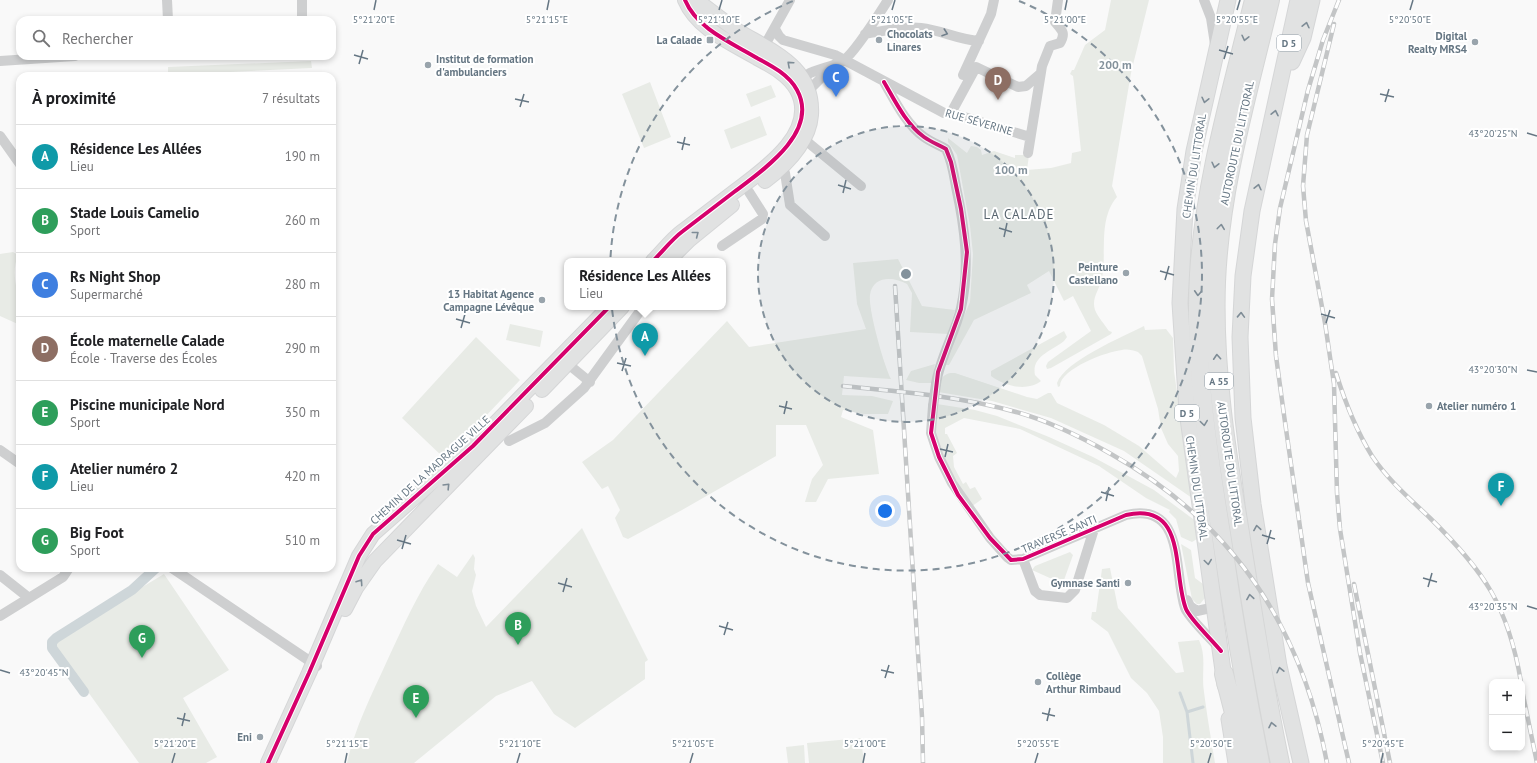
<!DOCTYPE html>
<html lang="fr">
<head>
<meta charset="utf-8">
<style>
	:root { --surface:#fff; --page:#f2f2f2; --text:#202124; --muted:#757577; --line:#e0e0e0; --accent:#db2777 }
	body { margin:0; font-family:"PT Sans",sans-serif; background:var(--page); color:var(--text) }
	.controls { position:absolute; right:12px; bottom:12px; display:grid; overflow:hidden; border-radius:8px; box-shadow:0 2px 6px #0003 }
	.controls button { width:36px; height:36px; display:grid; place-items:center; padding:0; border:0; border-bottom:1px solid var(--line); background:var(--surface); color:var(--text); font:20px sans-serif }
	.you { position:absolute; left:885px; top:511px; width:14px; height:14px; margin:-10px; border:3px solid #fff; border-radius:50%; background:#1a73e8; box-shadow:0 0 0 6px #1a73e833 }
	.badge { display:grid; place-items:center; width:26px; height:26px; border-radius:50%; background:var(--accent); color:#fff; font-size:13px; font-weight:700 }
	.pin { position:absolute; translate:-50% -33px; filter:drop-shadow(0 1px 2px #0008) }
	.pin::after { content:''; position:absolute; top:21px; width:14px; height:12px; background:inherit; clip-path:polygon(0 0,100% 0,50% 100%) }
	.popup { position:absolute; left:564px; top:258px; width:162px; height:52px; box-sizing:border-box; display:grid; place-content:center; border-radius:8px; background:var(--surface); filter:drop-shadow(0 1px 3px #0005); font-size:13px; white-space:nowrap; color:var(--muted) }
	.popup b { font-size:15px; color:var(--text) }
	.popup::after { content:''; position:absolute; left:50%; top:100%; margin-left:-8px; border:8px solid transparent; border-top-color:var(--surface) }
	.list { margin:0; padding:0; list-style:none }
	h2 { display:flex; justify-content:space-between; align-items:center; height:52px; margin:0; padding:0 16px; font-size:17px }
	h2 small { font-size:13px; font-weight:400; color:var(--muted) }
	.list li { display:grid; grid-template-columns:26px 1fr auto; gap:12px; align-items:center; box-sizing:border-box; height:64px; padding:0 16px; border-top:1px solid var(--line) }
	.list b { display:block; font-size:15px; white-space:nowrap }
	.list p { margin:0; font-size:13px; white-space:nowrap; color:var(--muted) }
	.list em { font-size:13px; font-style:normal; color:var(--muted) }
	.icon { flex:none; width:22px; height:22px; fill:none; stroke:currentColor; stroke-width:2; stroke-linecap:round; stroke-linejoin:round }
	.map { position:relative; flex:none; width:1537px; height:763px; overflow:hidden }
	.search { position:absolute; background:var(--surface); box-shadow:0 2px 6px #0003; left:16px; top:16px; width:320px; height:44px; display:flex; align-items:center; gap:10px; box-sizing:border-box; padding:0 14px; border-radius:12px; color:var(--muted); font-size:15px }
	.panel { position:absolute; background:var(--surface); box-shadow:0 2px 6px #0003; left:16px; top:72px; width:320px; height:500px; border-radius:12px }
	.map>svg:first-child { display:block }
	.green { fill:#e8ebe6 }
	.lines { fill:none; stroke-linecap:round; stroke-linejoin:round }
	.stream { stroke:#ced6d9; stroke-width:3 }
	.canal { stroke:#ced6d9; stroke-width:10 }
	.secondary-casing { stroke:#d5d6d7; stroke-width:16 }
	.primary-casing { stroke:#d5d6d7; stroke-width:17 }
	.highway-casing { stroke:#d5d6d6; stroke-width:20 }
	.street { stroke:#cecfd0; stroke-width:10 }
	.secondary { stroke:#e1e2e2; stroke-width:14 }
	.primary { stroke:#e1e2e2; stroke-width:15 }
	.highway { stroke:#e1e2e2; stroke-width:18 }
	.rail-casing { stroke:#c3c5c6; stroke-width:4.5 }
	.rail { stroke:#fff; stroke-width:3; stroke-dasharray:9; stroke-linecap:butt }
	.street-bridge { stroke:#cecfd0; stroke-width:10 }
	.cycleway-casing { stroke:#fff; stroke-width:6 }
	.cycleway { stroke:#d6006c; stroke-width:4 }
	.oneway { stroke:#7e8c96 }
	.oneway2 { stroke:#707f8b }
	.ticks { fill:none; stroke:#657683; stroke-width:1.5 }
	.ring { fill:none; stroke:#84929c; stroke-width:2; stroke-dasharray:7 5 }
	.poi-dot { fill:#99a4ac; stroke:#fff; stroke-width:1.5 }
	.labels { text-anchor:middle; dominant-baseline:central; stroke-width:4; stroke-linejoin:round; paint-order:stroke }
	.shield { fill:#fff; stroke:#939fa8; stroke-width:1 }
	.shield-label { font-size:10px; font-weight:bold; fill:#657683 }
	.poi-label { font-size:11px; font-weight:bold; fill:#657683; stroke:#fff; text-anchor:end }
	.street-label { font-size:11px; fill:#657683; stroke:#fff }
	.quarter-label { font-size:13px; letter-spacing:1px; fill:#57646e; stroke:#fff }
	.ticks-label { font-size:10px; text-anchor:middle; fill:#657683; stroke:#fff; stroke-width:4; stroke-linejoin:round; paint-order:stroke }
	.centre { fill:#84929c; stroke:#fff; stroke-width:2 }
	.ring-label { font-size:12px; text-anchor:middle; font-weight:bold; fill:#84929c; stroke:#fff; stroke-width:4; stroke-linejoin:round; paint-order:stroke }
</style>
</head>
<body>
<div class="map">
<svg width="1537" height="763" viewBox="0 0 1537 763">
	<rect width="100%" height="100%" fill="#f9f9f9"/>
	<path class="green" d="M1111,0H1149L1131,73L1112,186L1117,197C1098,219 1107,251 1102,278C1100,289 1091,298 1095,310C1098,317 1105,325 1109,331L1112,332L1111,334L1051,368L1047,369L1046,366L1048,362L1091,331L1073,296L1064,301L1049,271L1027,285L1031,293L974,320L949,365H943L970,302L973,254L970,226L957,155L948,142V138L967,153L971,146L977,147L981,150L982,155L994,151L1015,158V155H1029L1027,170L1051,168L1071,163L1072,153L1081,151L1074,84L1073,76L1070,74L1072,70H1074L1085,45L1105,30Z
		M311,61L312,68L168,75V67Z
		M650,82L671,137L644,148L622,94Z
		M771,85L776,97L751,107L746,94Z
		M760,116L767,135L731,149L724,130Z
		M13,252L18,255C11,273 17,288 20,306C21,312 20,319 20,325L0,316V254Z
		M898,259L922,306L955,310L948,334L910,332L912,293L907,284C894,277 873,275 870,295C868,309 884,366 891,379L844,376L842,395L872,396L893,401L888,414H864L843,410L841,417L873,430L879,474L828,479L816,502H805L812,479L823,465L806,425H776V456L682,510L628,539L623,537L615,518L620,510L608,486L602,489L582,462L613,440L727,321L749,347L866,329L857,304L853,263Z
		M510,324L543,331L540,347L506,340Z
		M1144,326L1145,330L1166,329L1173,338L1174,371L1192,498L1124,451L1051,418L992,401L938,392C940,380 942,372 955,373L1027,397L1037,399L1048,393H1051L1057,403L1104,425L1139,446L1176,478L1179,471L1178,456L1168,444L1161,428L1158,409L1142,356L1138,352C1133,350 1127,349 1122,350C1108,351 1060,369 1060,386L1058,387L1057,383C1065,361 1122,337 1144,326Z
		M1064,331L1067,337L1064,341C1052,351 1031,356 1035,375L1041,381C1027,392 1004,386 991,376V371Z
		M476,337L520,380L445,459L402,418Z
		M935,364L932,383H919L906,380L911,371Z
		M937,404L975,410L997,416L1049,437L1093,457L1154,490L1193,519L1196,521L1197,539L1192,542L1181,537L1176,519L1169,512L1170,510L1146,498L1099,466L1020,429L964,418L945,428V434H947L957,453L953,456L954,467L963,484L966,482L970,489L975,487L982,499L971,507L954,482L936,437Z
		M582,528L648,660L645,662V679L575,728L554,714L532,681L496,696L414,763H347C355,727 372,694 387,661C403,627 417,594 438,564L457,577L473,554L475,558L474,569L476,575L472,591L476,606L486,627Z
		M1181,544L1191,550L1195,578L1203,584L1205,598L1200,604H1197L1192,599Z
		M1070,552L1073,555L1064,580L1061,583L1032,570L1035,566Z
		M1110,568L1118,608L1176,673L1184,672L1178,642L1199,640C1207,657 1201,674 1204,692C1207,716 1211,739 1215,763H1163V737L1159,711L1147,693L1131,678L1108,632L1091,619L1092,612H1096L1102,569Z
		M164,574L229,670L183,698L217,757L206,763H139L53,643L91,618Z
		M861,738L864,763H809L807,743Z
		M804,745L805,763H788L786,747Z"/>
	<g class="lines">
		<path class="stream" d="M1180,693L1187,712L1193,763
			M1187,712L1203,707"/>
		<path class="canal" d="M84,692L52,648V642L56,638L132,590L156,568"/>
		<g class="secondary-casing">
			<path id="secondary" d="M696,0C710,10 724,22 738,31C773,52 814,67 811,115C809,142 786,165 765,181
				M653,261C663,251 672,239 683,231C700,218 717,205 734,192C762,171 820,132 797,90C789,75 772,66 757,58C732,43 697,29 685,0
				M668,261L689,240L732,205
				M542,390L622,307
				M345,609L356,588L375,561L526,406
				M268,763L309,673L359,556L373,534L473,446L609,307"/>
		</g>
		<g class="primary-casing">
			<path id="primary" d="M1298,0L1252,211L1243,276L1240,337L1243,418L1253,504L1279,666L1301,763
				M1292,62L1303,38L1312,0
				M1225,685L1187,411L1180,303L1185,209L1194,151L1228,0
				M1229,719L1236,763"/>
		</g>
		<g class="highway-casing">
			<path id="highway" d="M1254,0C1232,90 1205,181 1199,274C1194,362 1207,447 1221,533C1232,610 1245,687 1260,763
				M1270,0C1248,93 1220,186 1216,282C1213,367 1226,450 1240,533C1252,610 1264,687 1280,763
				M1224,674L1247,763"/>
		</g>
		<path class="street" d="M167,0L168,20
			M302,0V20
			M1204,0L1211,18L1215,44
			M775,29L779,36L783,40L835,55L944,113H951L1030,137
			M865,34C883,31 904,26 921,28C941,30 959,40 979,41
			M761,52L790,0
			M0,61L75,56
			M835,64L809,90L804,91L796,90C802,67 828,71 844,60C856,51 879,14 888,0
			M963,75L991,14L994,0
			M884,82C895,101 906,124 924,137C931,142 939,145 946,149C952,161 954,175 956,187C965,228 970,268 961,308C955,334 940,357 936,384
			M951,113L976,67L1018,87L1026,86L1040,74
			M799,135L861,186
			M0,136L20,164
			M1028,153L1042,66L1050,46L1060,43C1066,33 1062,30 1055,22L1058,0
			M777,164L785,173L790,205L825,236
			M722,246L762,219L763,214L749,192
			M569,357L568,364L590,382
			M933,406L931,433L939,457L952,483L990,538L1007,557L1011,560L1023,559L1126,515C1186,501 1173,572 1185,608C1188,617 1211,639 1219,648
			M509,441L545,423L584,388L643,307
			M0,450L20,464
			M1023,559L1035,591L1040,595L1067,598L1075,590L1094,529
			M172,568L317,666
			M0,575L29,598
			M1187,600L1190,606L1197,611L1215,607
			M0,616L63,577L69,568"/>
		<use href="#secondary" class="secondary"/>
		<use href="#primary" class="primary"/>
		<use href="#highway" class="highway"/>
		<g class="rail-casing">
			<path id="rail" d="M1339,0L1323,40L1308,90L1280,208L1275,244L1272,299L1276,356L1284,415L1308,583L1349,763
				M1334,24L1307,135L1303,186L1306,221L1325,323L1334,384L1337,493L1340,529L1360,653L1383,763
				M895,286L922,717L923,763
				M1336,373C1345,402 1356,430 1372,456C1388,480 1410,499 1430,518C1485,572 1508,606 1521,682
				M843,386C901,392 960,396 1016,412C1049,421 1081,437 1111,454C1232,522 1302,627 1327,763
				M1354,584L1390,763
				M1522,690L1537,763"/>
		</g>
		<use href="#rail" class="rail"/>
		<path class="street-bridge" d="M933,406L936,384"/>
		<g class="cycleway-casing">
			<path id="cycleway" d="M884,82C895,101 906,124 924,137C931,142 939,145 946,149L951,162L961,209L967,252L961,309L938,372L931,433L939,457L958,495L990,538L1011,560L1023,559L1126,515C1188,501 1172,574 1186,609C1190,619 1213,641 1221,651
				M653,261C663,251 672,239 683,231C700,218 717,205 734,192C762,171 820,132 797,90C789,75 772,66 757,58C732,43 697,29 685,0
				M268,763L309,673L359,556L373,534L473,446L609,307"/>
		</g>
		<use href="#cycleway" class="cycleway"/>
	</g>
	<defs><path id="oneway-chevron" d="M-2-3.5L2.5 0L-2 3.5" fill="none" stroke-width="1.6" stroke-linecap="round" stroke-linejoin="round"/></defs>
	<g class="oneway">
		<use href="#oneway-chevron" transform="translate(1306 25) rotate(-77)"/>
		<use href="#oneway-chevron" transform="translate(1245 38) rotate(103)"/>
		<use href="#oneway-chevron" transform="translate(790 64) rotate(-138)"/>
		<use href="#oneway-chevron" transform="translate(1205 100) rotate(103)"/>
		<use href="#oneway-chevron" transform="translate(1275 113) rotate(-78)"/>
		<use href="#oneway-chevron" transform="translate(1215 165) rotate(103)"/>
		<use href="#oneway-chevron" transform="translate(1258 187) rotate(-77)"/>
		<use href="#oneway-chevron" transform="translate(1221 227) rotate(-83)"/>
		<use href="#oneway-chevron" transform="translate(696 234) rotate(-38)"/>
		<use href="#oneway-chevron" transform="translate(1198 293) rotate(93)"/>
		<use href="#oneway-chevron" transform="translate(1241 315) rotate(-88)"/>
		<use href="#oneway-chevron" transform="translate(1217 357) rotate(-94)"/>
		<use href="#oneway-chevron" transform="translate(1204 423) rotate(82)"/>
		<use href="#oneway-chevron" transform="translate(447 486) rotate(-46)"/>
		<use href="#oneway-chevron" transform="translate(1257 528) rotate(-99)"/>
		<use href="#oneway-chevron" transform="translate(1208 562) rotate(82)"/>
		<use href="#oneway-chevron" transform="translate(360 582) rotate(-56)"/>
		<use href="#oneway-chevron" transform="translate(1250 597) rotate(-99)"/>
		<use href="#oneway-chevron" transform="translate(1280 670) rotate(-103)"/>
		<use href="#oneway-chevron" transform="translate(1272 725) rotate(-102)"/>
	</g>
	<use class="oneway2" href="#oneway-chevron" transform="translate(945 33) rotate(19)"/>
	<path class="ticks" d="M374,10L376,0M547,10L549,0M719,10L722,0M892,10L895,0M1065,10L1067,0M1237,10L1240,0M1410,10L1413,0M1219,50L1233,54M354,55L368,59M1224,59L1228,46M359,64L363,50M1380,94L1394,97M515,99L529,102M1385,102L1389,89M520,107L524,94M1527,133L1537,136M677,142L690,145M682,150L685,137M838,185L851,189M843,193L846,180M999,228L1012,232M1004,237L1007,223M1160,271L1174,275M1165,280L1169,266M1321,314L1335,318M456,319L470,323M1326,323L1330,310M461,328L465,314M617,363L631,366M1527,370L1537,372M622,371L626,358M779,406L792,409M784,414L787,401M940,449L953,452M945,457L948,444M1101,492L1114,496M1106,501L1109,487M1262,535L1275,539M397,540L411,544M1267,544L1271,530M402,549L406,535M1423,578L1437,582M558,583L572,587M1428,587L1432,573M563,592L567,578M1527,606L1537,609M719,626L733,630M724,635L728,622M0,670L10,673M881,670L894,673M885,678L889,665M1042,713L1055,716M177,718L190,721M1047,721L1050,708M182,726L185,713M172,763L175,753M345,763L347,753M517,763L520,753M690,763L693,753M863,763L865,753M1035,763L1038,753M1208,763L1211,753M1381,763L1383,753"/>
	<circle cx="906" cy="274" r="148" fill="#84929c" fill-opacity=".12"/>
	<g class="ring">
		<circle cx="906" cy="274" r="148"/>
		<path d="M1019 1A296 296 0 1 1 793 1"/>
	</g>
	<g class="poi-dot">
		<rect x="706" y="36" width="8" height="8" rx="2"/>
		<circle cx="879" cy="40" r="4"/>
		<circle cx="1475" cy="42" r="4"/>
		<circle cx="428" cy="65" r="4"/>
		<circle cx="1126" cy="273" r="4"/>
		<circle cx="542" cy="300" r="4"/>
		<circle cx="1429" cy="406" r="4"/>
		<circle cx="1128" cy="583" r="4"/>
		<circle cx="1038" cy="682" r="4"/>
		<circle cx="260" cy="737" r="4"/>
	</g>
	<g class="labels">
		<g class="shield">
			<rect x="1277" y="35" width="24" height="16" rx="3"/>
			<rect x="1205" y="373" width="28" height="16" rx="3"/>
			<rect x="1175" y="405" width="24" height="16" rx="3"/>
		</g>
		<g class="shield-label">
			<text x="1289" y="43">D 5</text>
			<text x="1219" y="381">A 55</text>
			<text x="1187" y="413">D 5</text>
		</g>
		<g class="poi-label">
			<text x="887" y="34" text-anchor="start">Chocolats<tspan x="887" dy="13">Linares</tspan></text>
			<text x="1467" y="36">Digital<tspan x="1467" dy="13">Realty MRS4</tspan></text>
			<text x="702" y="40">La Calade</text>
			<text x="436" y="59" text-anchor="start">Institut de formation<tspan x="436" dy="13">d'ambulanciers</tspan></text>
			<text x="1118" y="267">Peinture<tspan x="1118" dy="13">Castellano</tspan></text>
			<text x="534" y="294">13 Habitat Agence<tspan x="534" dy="13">Campagne Lévêque</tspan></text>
			<text x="1437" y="406" text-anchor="start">Atelier numéro 1</text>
			<text x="1120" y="583">Gymnase Santi</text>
			<text x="1046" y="676" text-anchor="start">Collège<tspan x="1046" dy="13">Arthur Rimbaud</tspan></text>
			<text x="252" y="737">Eni</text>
		</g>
		<g class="street-label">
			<text transform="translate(979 122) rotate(16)">RUE SÉVERINE</text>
			<text transform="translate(1237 143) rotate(-78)">AUTOROUTE DU LITTORAL</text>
			<text transform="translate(1194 166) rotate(-81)">CHEMIN DU LITTORAL</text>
			<text transform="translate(1230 464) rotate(82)">AUTOROUTE DU LITTORAL</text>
			<text transform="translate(430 470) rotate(-42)">CHEMIN DE LA MADRAGUE VILLE</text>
			<text transform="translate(1197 488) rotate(82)">CHEMIN DU LITTORAL</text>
			<text transform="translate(1059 534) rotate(-23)">TRAVERSE SANTI</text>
		</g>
		<g class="quarter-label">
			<text x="1019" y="214">LA CALADE</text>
		</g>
	</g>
	<g class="ticks-label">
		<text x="374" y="23">5°21'20"E</text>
		<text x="547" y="23">5°21'15"E</text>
		<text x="719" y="23">5°21'10"E</text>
		<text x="892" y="23">5°21'05"E</text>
		<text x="1065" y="23">5°21'00"E</text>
		<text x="1237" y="23">5°20'55"E</text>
		<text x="1410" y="23">5°20'50"E</text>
		<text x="1493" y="137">43°20'25"N</text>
		<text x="1493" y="373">43°20'30"N</text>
		<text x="1493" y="610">43°20'35"N</text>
		<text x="44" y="676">43°20'45"N</text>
		<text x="175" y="747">5°21'20"E</text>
		<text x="347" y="747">5°21'15"E</text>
		<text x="520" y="747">5°21'10"E</text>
		<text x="693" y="747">5°21'05"E</text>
		<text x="865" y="747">5°21'00"E</text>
		<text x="1038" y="747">5°20'55"E</text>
		<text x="1211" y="747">5°20'50"E</text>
		<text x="1383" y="747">5°20'45"E</text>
	</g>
	<circle cx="906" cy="274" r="6" class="centre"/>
	<g class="ring-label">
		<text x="1115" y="69">200 m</text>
		<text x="1011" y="174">100 m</text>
	</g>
</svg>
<div class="controls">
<button>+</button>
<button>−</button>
</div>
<div class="you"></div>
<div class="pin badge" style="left:645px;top:356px;background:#0f9aa8">A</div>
<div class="popup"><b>Résidence Les Allées</b>Lieu</div>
<div class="pin badge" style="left:518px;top:645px;background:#2e9e5b">B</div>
<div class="pin badge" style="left:836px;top:97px;background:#3f7fe0">C</div>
<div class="pin badge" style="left:998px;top:100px;background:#8d6e63">D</div>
<div class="pin badge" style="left:416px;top:718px;background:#2e9e5b">E</div>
<div class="pin badge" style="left:1501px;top:506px;background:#0f9aa8">F</div>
<div class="pin badge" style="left:142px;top:658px;background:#2e9e5b">G</div>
<div class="search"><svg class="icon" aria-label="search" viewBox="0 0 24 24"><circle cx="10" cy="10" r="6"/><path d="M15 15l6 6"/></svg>Rechercher</div>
<section class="panel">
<h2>À proximité<small>7 résultats</small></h2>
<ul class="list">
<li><span class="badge" style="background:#0f9aa8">A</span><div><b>Résidence Les Allées</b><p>Lieu</p></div><em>190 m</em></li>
<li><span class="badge" style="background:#2e9e5b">B</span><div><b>Stade Louis Camelio</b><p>Sport</p></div><em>260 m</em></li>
<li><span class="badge" style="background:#3f7fe0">C</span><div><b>Rs Night Shop</b><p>Supermarché</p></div><em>280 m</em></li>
<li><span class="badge" style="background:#8d6e63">D</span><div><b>École maternelle Calade</b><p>École · Traverse des Écoles</p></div><em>290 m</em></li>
<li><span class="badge" style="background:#2e9e5b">E</span><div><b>Piscine municipale Nord</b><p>Sport</p></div><em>350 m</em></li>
<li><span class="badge" style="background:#0f9aa8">F</span><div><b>Atelier numéro 2</b><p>Lieu</p></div><em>420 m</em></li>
<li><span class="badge" style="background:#2e9e5b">G</span><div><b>Big Foot</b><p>Sport</p></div><em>510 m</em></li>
</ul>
</section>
</div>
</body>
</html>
